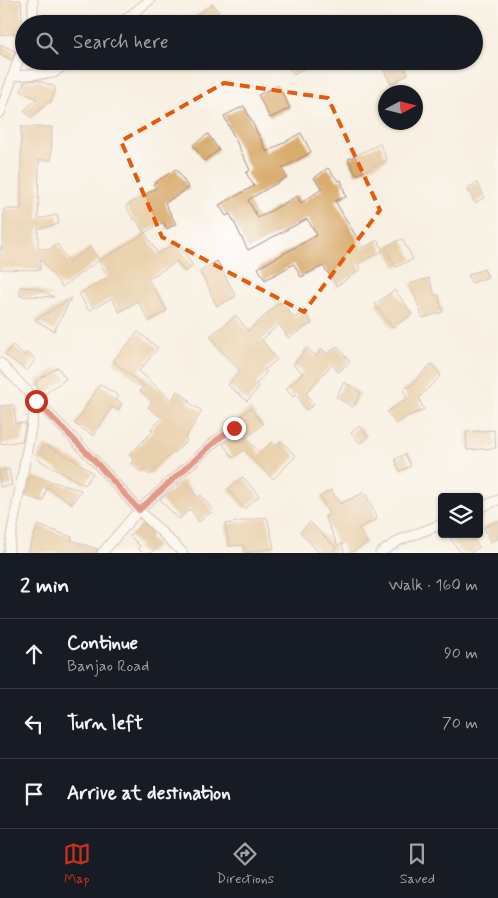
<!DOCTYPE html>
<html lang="en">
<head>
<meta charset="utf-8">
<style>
	:root { --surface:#171b24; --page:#20242c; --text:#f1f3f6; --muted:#9ea1a6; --line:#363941; --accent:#c8321e }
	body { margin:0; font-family:Mynerve,sans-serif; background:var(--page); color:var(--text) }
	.controls { position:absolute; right:15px; bottom:15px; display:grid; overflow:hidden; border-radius:5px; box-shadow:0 1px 4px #0004 }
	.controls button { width:45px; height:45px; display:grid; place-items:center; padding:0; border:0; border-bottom:1px solid var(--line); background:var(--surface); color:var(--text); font:25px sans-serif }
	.compass { position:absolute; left:378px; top:85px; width:45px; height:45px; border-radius:50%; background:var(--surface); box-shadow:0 1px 4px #0004; rotate:83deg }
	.stop { position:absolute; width:15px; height:15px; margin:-11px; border:4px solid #c8321e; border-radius:50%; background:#fff }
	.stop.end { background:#c8321e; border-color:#fff; box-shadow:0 1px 5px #0008 }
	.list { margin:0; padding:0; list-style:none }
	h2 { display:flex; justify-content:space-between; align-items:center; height:65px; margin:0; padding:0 20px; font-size:21px }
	h2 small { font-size:16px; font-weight:400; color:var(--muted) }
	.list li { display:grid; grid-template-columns:32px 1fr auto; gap:15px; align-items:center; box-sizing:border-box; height:70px; padding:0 20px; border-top:1px solid var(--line) }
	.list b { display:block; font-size:19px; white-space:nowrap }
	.list p { margin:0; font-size:16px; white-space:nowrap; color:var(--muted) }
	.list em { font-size:16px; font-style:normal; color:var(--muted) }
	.icon { flex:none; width:28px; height:28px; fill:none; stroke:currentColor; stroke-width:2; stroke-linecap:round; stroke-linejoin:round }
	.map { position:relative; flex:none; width:498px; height:553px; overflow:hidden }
	.search { position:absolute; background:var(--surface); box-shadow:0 1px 4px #0004; left:15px; right:15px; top:15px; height:55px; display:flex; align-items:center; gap:12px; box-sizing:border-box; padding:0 18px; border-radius:28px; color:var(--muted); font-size:19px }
	.sheet { height:275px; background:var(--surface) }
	nav { display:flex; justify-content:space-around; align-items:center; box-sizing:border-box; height:70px; border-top:1px solid var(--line); background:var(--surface); font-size:14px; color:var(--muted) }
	nav a { display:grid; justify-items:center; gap:2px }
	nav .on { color:var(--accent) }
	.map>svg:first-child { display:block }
	.building { fill:#d9ac6d }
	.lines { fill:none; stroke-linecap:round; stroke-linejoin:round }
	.minor-casing { stroke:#a18886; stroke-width:11 }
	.minor { stroke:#fff; stroke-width:9 }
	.route { stroke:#c8321e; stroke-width:6 }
	.marked { fill:none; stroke:#e8590c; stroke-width:4; stroke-dasharray:10 6; stroke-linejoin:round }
</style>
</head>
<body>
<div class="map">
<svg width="498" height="553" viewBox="0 0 498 553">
	<rect width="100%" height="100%" fill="#fff"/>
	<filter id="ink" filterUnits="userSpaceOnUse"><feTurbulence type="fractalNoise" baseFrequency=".02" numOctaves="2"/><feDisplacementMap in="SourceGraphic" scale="10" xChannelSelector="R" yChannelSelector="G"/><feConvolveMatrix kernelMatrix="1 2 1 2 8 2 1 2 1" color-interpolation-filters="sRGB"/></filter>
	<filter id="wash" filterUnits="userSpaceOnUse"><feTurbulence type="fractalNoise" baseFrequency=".0096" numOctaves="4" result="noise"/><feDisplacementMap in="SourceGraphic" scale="20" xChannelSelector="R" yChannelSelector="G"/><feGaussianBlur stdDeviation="1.12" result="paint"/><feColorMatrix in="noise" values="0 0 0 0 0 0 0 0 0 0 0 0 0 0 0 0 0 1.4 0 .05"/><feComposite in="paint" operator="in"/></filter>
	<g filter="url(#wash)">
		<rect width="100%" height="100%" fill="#f8f0e2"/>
		<g id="blocks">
			<path class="building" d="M0,0H21L23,33L0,35Z
				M213,4L223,19L216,24H183Z
				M0,44L15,51L12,60L0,54Z
				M285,61H315L294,75Z
				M388,61H401L408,74L391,84L381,65Z
				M37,80L55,87V90L50,103L48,102L31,118L24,110L37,99L21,91L25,81Z
				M278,85L290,108L270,118L258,95Z
				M244,106L267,152L301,133L311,152L282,169L287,177L248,200L258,218L297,196L301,203L322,189L314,178L328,168L338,181L341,180L346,197L335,201L363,248L378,240L383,251L358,264L361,269L337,286L323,266L301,277L294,264L265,280L258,268L317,235L307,219L248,250L230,214L226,216L219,205L254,186L246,173L250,170L224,116Z
				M21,127H52L51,160H39L38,219L57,215L59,224L38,229V249H50L57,244L69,262L90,247L99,260L62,287L40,258V270L0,269V248H3L4,209H21Z
				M208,134L219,150L204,161L193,145Z
				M380,144L387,160L356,175L348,159Z
				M176,169L189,188L165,203L176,224L167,229L163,222L144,233L136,219L134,220L126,206L156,188L153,184Z
				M477,183L485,197L475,203L467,188Z
				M145,233L158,254L177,242L193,266L184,272L177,261L148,279L167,311L149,321L138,301L119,312L112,298L89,311L79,294L108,277L99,261Z
				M402,239L413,259L396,267L385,247Z
				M217,261L236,296L217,306L209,290L210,289L200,272Z
				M484,269L488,277L472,283L468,275Z
				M429,278L435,296L438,295L443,312L423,318L410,284Z
				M20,287L36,288L54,297L20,296Z
				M395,290L412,314L392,328L375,304Z
				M71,299L54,331L35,320Z
				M280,302L295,318L305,312L312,323L288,338L279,324L262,340L277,360L264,370L267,372L256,384L259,387L247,401L228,385L240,371L223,353L210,336L236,315L248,331Z
				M138,332L158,348L139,371L172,400L177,391L190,400L188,402L202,411L185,439L187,441L174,453L173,452L150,475L144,470L141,473L131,463L134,460L129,455L153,431L151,429L162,418L148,407L152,402L140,391L144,386L113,361Z
				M13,345L25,356L27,353L36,359L27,371L5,355Z
				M337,346L350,362L338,372L332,364L306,393L314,405L306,410L296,394L293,397L286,389L303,373L293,365L307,348L316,356L322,349L327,354Z
				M431,364L441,375L419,398L424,410L408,416L396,424L387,412L407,398L403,389L410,386Z
				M58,367L66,379L43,395L36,385V381Z
				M344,382L361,393L353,407L336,397Z
				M100,384L119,396L116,400L122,403L118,411L112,407L94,436L75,424Z
				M14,405L16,424L26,423L22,441L0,444V406Z
				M250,408L263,424L247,438L260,454L272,442L276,446L281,441L296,456L273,479L244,450L233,458L223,444L243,429L236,420Z
				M359,426L368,436L360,443L351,433Z
				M494,430L496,448L467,450L466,432Z
				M45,445L76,461L93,473L85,485L37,459Z
				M405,454L411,466L400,471L395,459Z
				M9,469L12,485L0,487V471Z
				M30,475L49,481L81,490L72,504L47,487L43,501L25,496Z
				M243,477L259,496L244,509L228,489Z
				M183,480L198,498L201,495L213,511L199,522L190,509L179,519L160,500Z
				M331,490L340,504L365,492L377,519L359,528L367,543L350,553H344L342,543L338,546L325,517L330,515L320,497Z
				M267,517L274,548L245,553L243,545L229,546L225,524Z
				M498,521V539L490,542L484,527Z
				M310,522L336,548L331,553H320L300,532Z
				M143,523L153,534L149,537L158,545L151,553H143L138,548L140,546L130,536Z
				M38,525L72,537L71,540L97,549L96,553H28Z
				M456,534H470L479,547L470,553H461L450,538Z"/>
		</g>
	</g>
	<g filter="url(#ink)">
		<use href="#blocks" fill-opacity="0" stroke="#a18886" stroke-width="1"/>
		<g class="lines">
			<g class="minor-casing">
				<path id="minor" d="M30,24L33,16V0
					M119,24L150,0
					M13,76L54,73L69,61
					M0,113L24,43
					M0,363L94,460L139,510L183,553
					M479,508L498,500
					M8,553L36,401
					M102,553L139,510L217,440L234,428
					M380,553L400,540L442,524"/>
			</g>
			<use href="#minor" class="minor"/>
		</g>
	</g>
	<g class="lines" filter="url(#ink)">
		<path class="route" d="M36,401L94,460L139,510L217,440L234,428"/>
	</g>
	<path d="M0 0H498V553H0ZM224,83L328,98L380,210L304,312L162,237L121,141Z" fill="#f8f0e2" fill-opacity=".55" fill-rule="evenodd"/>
	<path class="marked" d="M224,83L328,98L380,210L304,312L162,237L121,141Z"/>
</svg>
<div class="controls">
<button><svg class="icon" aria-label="layers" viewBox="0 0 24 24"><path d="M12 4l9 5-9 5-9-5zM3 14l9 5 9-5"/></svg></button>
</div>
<svg class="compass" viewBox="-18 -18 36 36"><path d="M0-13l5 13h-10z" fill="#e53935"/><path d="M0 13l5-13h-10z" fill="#9ea1a6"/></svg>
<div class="stop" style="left:36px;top:401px"></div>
<div class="stop end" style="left:234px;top:428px"></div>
<div class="search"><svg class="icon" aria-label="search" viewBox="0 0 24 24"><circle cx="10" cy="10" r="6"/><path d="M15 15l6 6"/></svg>Search here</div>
</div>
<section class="sheet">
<h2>2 min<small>Walk · 160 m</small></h2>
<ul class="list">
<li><svg class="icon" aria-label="ahead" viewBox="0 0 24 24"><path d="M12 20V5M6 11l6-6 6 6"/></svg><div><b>Continue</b><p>Banjao Road</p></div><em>90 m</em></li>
<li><svg class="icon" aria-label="left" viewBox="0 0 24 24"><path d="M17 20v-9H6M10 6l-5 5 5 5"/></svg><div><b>Turn left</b></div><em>70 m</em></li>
<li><svg class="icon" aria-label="arrive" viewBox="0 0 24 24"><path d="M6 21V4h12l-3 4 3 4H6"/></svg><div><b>Arrive at destination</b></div></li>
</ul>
</section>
<nav>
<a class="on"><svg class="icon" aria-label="map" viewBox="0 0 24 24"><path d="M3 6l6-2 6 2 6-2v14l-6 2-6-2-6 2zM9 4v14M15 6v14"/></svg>Map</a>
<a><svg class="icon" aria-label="directions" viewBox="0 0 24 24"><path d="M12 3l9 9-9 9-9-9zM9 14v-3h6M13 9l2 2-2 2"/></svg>Directions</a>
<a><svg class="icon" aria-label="saved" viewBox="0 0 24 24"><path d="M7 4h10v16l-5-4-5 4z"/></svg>Saved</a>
</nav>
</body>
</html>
